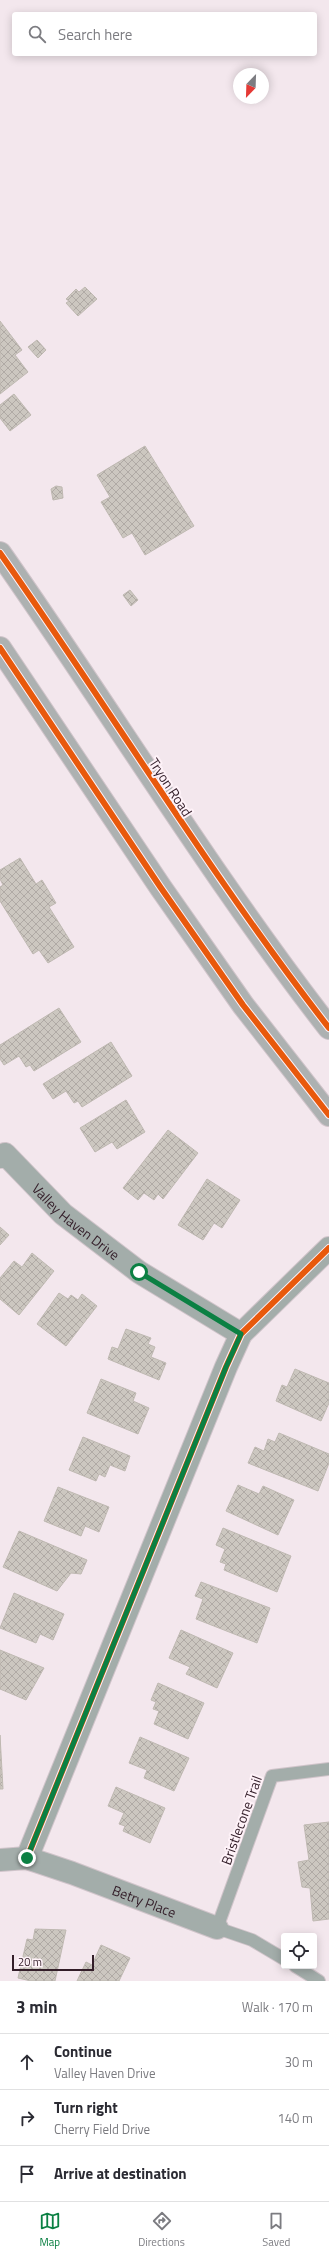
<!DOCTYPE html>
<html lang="en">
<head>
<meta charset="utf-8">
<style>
	:root { --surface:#fff; --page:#f2f2f3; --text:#2b2b33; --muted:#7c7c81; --line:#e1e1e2; --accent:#0b8043 }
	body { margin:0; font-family:"Titillium Web",sans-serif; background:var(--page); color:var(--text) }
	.controls { position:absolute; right:12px; bottom:12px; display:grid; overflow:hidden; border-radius:4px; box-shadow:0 2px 10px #0003 }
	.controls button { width:36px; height:36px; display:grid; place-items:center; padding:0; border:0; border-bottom:1px solid var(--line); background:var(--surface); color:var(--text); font:20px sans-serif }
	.compass { position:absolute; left:233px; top:68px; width:36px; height:36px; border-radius:50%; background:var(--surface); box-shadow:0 2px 10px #0003; rotate:203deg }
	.scale { position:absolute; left:12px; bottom:10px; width:82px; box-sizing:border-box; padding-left:4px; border:2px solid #331e29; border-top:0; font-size:11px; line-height:14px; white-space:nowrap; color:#331e29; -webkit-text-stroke:3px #fef2f8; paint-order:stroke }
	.stop { position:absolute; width:12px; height:12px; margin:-9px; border:3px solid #0b8043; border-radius:50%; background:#fff }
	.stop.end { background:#0b8043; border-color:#fff; box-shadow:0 1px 4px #0008 }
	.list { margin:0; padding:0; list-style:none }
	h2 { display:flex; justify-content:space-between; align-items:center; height:52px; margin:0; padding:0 16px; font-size:17px }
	h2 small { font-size:13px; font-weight:400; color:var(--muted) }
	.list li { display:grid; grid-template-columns:26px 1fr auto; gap:12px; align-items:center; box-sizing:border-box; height:56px; padding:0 16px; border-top:1px solid var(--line) }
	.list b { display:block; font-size:15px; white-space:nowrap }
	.list p { margin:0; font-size:13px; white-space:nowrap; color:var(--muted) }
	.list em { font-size:13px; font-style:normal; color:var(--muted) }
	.icon { flex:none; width:22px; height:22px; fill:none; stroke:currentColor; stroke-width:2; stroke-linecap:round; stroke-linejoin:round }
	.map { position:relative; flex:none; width:329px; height:1981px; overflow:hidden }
	.search { position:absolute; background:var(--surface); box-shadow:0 2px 10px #0003; left:12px; right:12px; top:12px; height:44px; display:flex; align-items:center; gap:10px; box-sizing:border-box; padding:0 14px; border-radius:4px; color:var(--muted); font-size:15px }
	.sheet { height:220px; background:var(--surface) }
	nav { display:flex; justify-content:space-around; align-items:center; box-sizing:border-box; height:56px; border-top:1px solid var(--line); background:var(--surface); font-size:11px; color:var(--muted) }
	nav a { display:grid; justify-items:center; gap:2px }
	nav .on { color:var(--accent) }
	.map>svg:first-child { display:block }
	.building { fill:url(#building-cross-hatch); stroke:#bfb9b2 }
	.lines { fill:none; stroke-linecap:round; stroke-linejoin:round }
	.lane-casing { stroke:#d0c4ca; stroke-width:14 }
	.street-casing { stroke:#d0c4ca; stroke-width:24 }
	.primary-casing { stroke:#d0c4ca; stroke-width:24 }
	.lane { stroke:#a3adaa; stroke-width:12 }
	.street { stroke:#a3adaa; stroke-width:22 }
	.primary { stroke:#adb1b1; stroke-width:22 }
	.cycleway-casing { stroke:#fef2f8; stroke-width:8 }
	.cycleway { stroke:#e8590c; stroke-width:6 }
	.route { stroke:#0b8043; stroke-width:5 }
	.labels { text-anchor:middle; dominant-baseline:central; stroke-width:4; stroke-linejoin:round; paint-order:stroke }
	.street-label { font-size:14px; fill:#331e29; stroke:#fef2f8 }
</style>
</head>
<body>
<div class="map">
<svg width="329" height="1981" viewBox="0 0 329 1981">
	<defs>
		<pattern id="building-cross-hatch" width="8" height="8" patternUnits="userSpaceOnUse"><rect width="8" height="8" fill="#ccc7c0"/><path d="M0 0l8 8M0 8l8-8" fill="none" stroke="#b0aaa5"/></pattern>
	</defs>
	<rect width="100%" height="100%" fill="#f3e7ed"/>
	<path class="building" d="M85,287L97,299L78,316L66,303L69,301L66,299L76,289L79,292Z
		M0,321L22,350L15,355L28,372L0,394Z
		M37,340L46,350L38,358L28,347Z
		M14,394L31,415L10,431L0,418V405Z
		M145,446L194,526L145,555L132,533L123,538L101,502L110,497L97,475Z
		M56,486L62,487L63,498L53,500L51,489Z
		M130,590L138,600L131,606L123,595Z
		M20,858L36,884L42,880L56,903L49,907L74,947L48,963L39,950L33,954L0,901V887L3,885L0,879V870Z
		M59,1008L81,1042L34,1071L30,1065L26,1067L19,1056L4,1065L0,1059V1045Z
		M111,1042L132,1076L82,1107L78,1101L74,1103L66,1091L53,1099L43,1084Z
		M126,1100L145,1132L117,1149L112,1142L95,1152L80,1128Z
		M168,1130L198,1153L163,1199L158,1194L154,1200L144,1193L138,1200L123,1188Z
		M207,1179L240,1200L222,1228L214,1223L203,1240L178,1225Z
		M0,1227L9,1235L0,1245Z
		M32,1253L54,1271L19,1315L0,1299V1278L14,1261L22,1267Z
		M59,1293L68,1299L71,1295L78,1300L82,1294L97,1306L66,1346L37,1324Z
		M126,1329L151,1338L148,1344L155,1347L151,1357L166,1363L159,1380L108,1359L112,1347L118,1349Z
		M295,1369L329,1383V1403L321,1421L276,1401L282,1385L287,1387Z
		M101,1379L136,1393L133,1401L149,1408L138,1434L87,1413Z
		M279,1433L329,1454V1463L318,1491L248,1463L255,1447L264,1451L268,1439L275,1442Z
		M83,1437L130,1456L125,1471L110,1465L105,1477L99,1474L96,1481L69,1470Z
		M238,1485L259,1494L263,1486L294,1500L278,1535L226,1511Z
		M58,1487L109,1507L99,1532L85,1526L81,1536L44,1521Z
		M223,1528L291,1556L277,1592L224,1570L226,1564L220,1562L225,1549L216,1545Z
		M19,1531L87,1560L81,1574L71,1573L57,1591L3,1567Z
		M201,1582L270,1608L257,1643L196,1619L203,1599L195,1596Z
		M14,1593L64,1614L53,1640L40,1634L36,1643L0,1628Z
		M181,1630L233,1653L217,1688L186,1674L190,1667L169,1658Z
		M0,1650L44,1668L26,1700L0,1689Z
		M158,1683L204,1703L188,1739L154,1724L159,1711L153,1709L156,1702L151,1700Z
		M0,1735L3,1789H0Z
		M140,1737L189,1758L174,1791L144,1778L147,1770L129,1763Z
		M116,1787L165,1808L150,1843L123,1831L125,1826L119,1824L124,1813L108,1806Z
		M329,1822V1919L313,1921L310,1888L302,1887L298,1862L309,1860L304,1825Z
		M35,1929L66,1930L55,1981H31L18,1978L27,1939L33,1940Z
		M101,1945L130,1958L119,1981H77L86,1962L92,1965Z"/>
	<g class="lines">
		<g class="lane-casing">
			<path id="lane" d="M284,1959L252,1940L217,1928L272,1776L329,1769
				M295,1966L319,1981"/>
		</g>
		<g class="street-casing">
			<g id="street">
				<path id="s1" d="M0,1157L5,1154L63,1214L139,1272L241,1334"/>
				<path d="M27,1858L226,1367L241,1334L329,1248"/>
				<path id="s2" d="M0,1860L27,1858L72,1873L217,1928"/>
			</g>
		</g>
		<g class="primary-casing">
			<path id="primary" d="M0,553C111,711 211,876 329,1028
				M0,648L161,888L243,1005L329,1115"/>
		</g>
		<use href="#lane" class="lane"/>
		<use href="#street" class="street"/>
		<use href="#primary" class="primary"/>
		<g class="cycleway-casing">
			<path id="cycleway" d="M0,553C111,711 211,876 329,1028
				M0,648L161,888L243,1005L329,1115
				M27,1858L226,1367L241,1334L329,1248"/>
		</g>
		<use href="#cycleway" class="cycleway"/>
	</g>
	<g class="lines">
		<path class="route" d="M27,1858L226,1367L241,1334L139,1272"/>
	</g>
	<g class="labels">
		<g class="street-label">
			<text transform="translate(171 787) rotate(57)">Tryon Road</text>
			<text stroke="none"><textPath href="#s1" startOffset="104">Valley Haven Drive</textPath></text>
			<text transform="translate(241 1820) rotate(-70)">Bristlecone Trail</text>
			<text stroke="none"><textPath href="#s2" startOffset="152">Betry Place</textPath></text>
		</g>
	</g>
</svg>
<div class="controls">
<button><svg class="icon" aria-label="locate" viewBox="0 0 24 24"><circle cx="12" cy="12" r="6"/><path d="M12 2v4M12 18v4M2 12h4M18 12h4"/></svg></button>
</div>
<svg class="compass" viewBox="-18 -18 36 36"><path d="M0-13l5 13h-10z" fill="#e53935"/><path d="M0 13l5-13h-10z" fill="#7c7c81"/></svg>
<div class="scale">20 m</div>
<div class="stop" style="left:139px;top:1272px"></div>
<div class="stop end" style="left:27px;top:1858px"></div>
<div class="search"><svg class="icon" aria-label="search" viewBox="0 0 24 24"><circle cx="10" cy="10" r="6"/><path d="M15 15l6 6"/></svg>Search here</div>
</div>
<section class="sheet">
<h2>3 min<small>Walk · 170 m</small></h2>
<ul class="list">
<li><svg class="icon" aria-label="ahead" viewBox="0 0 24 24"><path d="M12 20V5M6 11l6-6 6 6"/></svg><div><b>Continue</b><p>Valley Haven Drive</p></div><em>30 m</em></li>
<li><svg class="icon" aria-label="right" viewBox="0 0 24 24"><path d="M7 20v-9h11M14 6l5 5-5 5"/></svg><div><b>Turn right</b><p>Cherry Field Drive</p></div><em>140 m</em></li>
<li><svg class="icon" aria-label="arrive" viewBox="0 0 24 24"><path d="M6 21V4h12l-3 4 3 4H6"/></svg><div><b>Arrive at destination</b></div></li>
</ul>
</section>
<nav>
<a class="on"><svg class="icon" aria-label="map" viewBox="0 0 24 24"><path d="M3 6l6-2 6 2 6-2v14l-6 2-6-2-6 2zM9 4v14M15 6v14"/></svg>Map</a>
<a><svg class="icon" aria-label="directions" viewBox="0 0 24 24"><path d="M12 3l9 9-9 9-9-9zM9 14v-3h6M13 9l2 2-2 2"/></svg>Directions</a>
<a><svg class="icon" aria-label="saved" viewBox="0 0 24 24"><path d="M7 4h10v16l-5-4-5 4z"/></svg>Saved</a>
</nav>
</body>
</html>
